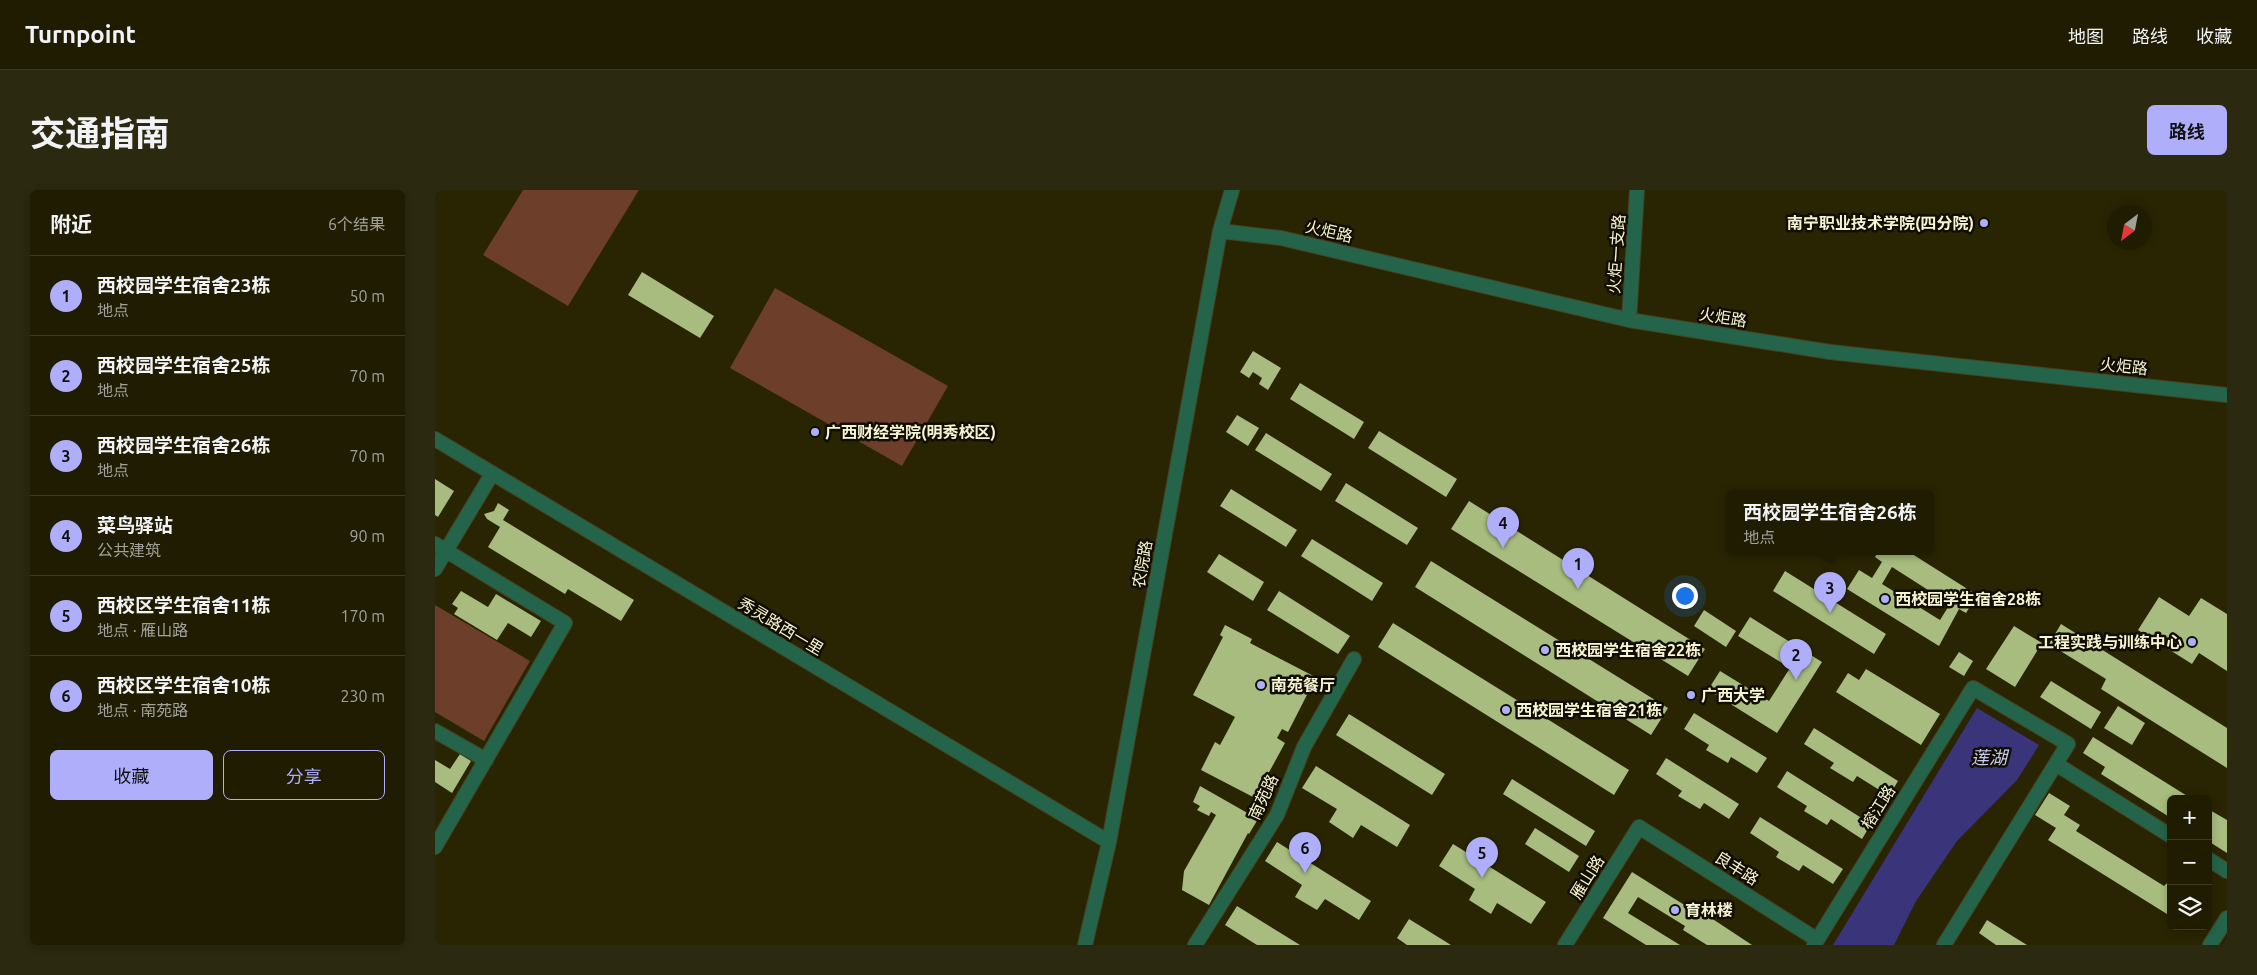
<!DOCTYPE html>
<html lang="zh">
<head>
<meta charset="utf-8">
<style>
	:root { --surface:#1f1c02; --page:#2c2911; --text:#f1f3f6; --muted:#a1a199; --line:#3c3a24; --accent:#aeaefb }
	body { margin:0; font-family:Ubuntu,"Noto Sans SC",sans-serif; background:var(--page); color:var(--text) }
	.controls { position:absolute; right:15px; bottom:15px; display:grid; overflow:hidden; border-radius:8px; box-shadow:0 2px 8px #0003 }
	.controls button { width:45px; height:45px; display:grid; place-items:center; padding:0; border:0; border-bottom:1px solid var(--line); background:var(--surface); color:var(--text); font:25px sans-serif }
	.compass { position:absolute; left:1672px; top:15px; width:45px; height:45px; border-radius:50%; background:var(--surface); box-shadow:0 2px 8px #0003; rotate:212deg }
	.you { position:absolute; left:1249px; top:405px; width:18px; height:18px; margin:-12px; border:4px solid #fff; border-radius:50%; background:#1a73e8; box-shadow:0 0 0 8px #1a73e833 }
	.badge { display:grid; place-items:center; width:32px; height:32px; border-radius:50%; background:var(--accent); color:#111; font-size:16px; font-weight:700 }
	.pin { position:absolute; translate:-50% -41px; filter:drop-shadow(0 1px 2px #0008) }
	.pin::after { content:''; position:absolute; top:26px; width:18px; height:15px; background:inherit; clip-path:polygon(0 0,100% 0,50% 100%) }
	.popup { position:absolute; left:1291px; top:300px; width:208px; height:65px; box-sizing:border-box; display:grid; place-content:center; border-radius:8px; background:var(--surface); filter:drop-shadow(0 1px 4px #0005); font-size:16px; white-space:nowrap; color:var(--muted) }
	.popup b { font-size:19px; color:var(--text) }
	.popup::after { content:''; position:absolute; left:50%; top:100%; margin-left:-10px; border:10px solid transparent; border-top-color:var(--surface) }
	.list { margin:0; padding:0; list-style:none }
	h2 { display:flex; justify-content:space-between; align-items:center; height:65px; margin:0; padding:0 20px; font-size:21px }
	h2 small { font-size:16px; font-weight:400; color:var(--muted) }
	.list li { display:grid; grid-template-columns:32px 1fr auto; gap:15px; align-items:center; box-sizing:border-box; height:80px; padding:0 20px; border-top:1px solid var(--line) }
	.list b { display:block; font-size:19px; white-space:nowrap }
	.list p { margin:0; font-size:16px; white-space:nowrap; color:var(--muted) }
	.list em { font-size:16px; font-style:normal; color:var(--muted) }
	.actions { display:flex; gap:10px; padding:15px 20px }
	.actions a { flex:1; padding:11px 0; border:1px solid var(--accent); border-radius:8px; text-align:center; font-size:18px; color:var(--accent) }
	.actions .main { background:var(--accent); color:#111 }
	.icon { flex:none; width:28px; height:28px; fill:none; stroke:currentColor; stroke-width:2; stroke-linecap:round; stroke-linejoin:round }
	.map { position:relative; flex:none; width:1792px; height:755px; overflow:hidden; border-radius:8px }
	header { display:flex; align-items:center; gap:30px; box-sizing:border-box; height:70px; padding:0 25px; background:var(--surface); border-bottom:1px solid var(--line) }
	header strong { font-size:24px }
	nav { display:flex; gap:28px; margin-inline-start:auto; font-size:18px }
	.intro { display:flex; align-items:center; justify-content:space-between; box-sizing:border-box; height:120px; padding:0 30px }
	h1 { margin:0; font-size:35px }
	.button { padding:12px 22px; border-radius:8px; background:var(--accent); color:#111; font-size:18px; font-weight:700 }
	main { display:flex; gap:30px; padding:0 30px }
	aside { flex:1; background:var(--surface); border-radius:8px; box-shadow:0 2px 8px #0003 }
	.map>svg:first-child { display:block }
	.green { fill:#6d3e2a }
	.water { fill:#3a347a }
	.building { fill:#a7bc7e; fill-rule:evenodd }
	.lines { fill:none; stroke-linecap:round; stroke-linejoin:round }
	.street-casing { stroke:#464220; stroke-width:16 }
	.street { stroke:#24644a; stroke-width:14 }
	.poi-dot { fill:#aeaefb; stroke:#110e00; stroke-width:2 }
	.labels { text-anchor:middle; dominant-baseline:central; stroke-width:5; stroke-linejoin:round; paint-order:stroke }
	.poi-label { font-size:16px; font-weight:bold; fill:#f7f4d3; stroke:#110e00; text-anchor:start }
	.street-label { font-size:16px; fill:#f7f4d3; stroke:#110e00 }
	.water-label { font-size:18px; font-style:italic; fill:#c9caf4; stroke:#110e00 }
</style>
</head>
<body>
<header>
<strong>Turnpoint</strong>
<nav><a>地图</a><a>路线</a><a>收藏</a></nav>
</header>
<div class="intro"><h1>交通指南</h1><a class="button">路线</a></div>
<main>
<aside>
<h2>附近<small>6个结果</small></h2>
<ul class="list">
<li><span class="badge">1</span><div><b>西校园学生宿舍23栋</b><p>地点</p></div><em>50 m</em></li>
<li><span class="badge">2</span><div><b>西校园学生宿舍25栋</b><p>地点</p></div><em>70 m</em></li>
<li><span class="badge">3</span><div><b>西校园学生宿舍26栋</b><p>地点</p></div><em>70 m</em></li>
<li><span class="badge">4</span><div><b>菜鸟驿站</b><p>公共建筑</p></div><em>90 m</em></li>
<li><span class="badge">5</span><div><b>西校区学生宿舍11栋</b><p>地点 · 雁山路</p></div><em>170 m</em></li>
<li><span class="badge">6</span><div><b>西校区学生宿舍10栋</b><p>地点 · 南苑路</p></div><em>230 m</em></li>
</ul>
<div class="actions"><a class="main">收藏</a><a>分享</a></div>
</aside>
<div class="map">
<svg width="1792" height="755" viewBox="0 0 1792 755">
	<rect width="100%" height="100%" fill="#292503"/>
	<path class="green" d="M88,0H204L133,116L48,65Z
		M340,98L513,196L467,276L295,178Z
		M0,415L95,471L49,551L0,522Z"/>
	<path class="water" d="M1542,518L1604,555L1582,590L1522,651L1481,711L1459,755H1398Z"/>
	<path class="building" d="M207,82L279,126L265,148L193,105Z
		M818,161L846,178L833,200L824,194L827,188L818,182L814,188L805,182Z
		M865,193L929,232L919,249L855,209Z
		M802,225L824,238L813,256L791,242Z
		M944,241L1022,289L1011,307L933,258Z
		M831,243L897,284L886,301L820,260Z
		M0,289L19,301L3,327L0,325Z
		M911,293L983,338L972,355L900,311Z
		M796,299L862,340L851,357L785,316Z
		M1034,311L1270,459L1253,486L1016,339Z
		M63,313L74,320L68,330L199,410L186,431L133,399L130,404L53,357L65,337L52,329L49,324L59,321Z
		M877,349L948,393L937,411L866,366Z
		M1443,362H1474L1542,405L1531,423L1524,419L1504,456L1412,399L1424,380L1437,388L1447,372L1440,367ZM1457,377L1515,414L1505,430L1447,394Z
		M784,364L829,392L818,411L772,382Z
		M996,371L1233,518L1216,545L980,397Z
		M1350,381L1451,444L1439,464L1338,401Z
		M26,401L53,417L61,404L106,431L96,447L73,433L62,450L19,424L23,418L17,414Z
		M844,401L915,446L903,464L832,420Z
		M1724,407L1754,426L1766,408L1792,424V481L1764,463L1757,474L1703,440Z
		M1269,420L1301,441L1291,457L1259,436Z
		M1315,427L1387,472L1342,543L1273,500L1285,481L1334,511L1355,478L1303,446Z
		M958,433L1194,580L1179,605L943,457Z
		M1626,434L1792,538V578L1666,499L1671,489L1614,454Z
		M790,435L817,449L815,453L890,492L884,503L875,499L853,542L847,539L842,548L850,553L820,608L766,580L780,552L785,555L800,527L758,505L788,447L785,445Z
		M1579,436L1607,453L1580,497L1551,479Z
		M1524,462L1538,471L1529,486L1514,477Z
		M1431,479L1505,524L1486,555L1401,502L1413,483L1424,490Z
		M1616,491L1666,522L1656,539L1605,507Z
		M1683,516L1710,533L1697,555L1669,538Z
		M1259,523L1332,568L1322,583L1296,567L1293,573L1271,560L1274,555L1249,539Z
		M914,524L1010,584L997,605L901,545Z
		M1379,538L1463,591L1454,606L1422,586L1418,592L1395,578L1399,573L1369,554Z
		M1658,547L1757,609H1736V628L1666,584L1670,577L1648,563Z
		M25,564L36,571L17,603L0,592V570L15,579Z
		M1231,568L1304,614L1294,629L1269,613L1265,619L1243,606L1247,601L1221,584Z
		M881,576L975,635L962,657L926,635L918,648L894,632L902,619L867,598Z
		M1352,581L1436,634L1427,649L1396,629L1392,635L1369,621L1372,616L1342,597Z
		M1077,589L1160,641L1151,656L1068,604Z
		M765,596L823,629L814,644L813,643L774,715L747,700L749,681L781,625L776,622L774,626L762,620L765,616L758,612Z
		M1614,603L1635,616L1629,625L1645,635L1641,641L1729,696L1736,689V719L1732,724L1613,650L1621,638L1600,625Z
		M1773,619L1792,630V663L1773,651Z
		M1325,627L1408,679L1398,694L1368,675L1364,681L1341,667L1344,662L1315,643Z
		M1100,638L1144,666L1134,682L1090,654Z
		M842,652L936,711L924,730L890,709L882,720L860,707L867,695L830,671Z
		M1018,654L1111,712L1096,734L1062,713L1056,724L1034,710L1040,699L1004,676Z
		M1197,682L1259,721L1261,718L1317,755H1272L1248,740L1250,736L1203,707L1193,723L1245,755H1211L1168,728Z
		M802,716L865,755H822L790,735Z
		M974,729L1016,755H972L962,748Z
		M1552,730L1579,747L1592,755H1561L1544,743Z"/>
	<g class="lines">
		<g class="street-casing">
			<path id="street" d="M785,41L846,48L1194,130L1395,162L1792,205
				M1194,130L1202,0
				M0,249L674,652
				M0,354L130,433L0,657
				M0,379L57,284
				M0,541L51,570
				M1621,574L1736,646
				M1773,669L1792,681
				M650,755L674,652L785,41L797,0
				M760,755L842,625L869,557L919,469
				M1130,755L1204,637L1381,749
				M1379,755L1538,498L1633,554L1509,755
				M1775,755L1792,728"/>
		</g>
		<use href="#street" class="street"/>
	</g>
	<g class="poi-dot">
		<circle cx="1549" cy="33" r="5"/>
		<circle cx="380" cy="242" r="5"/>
		<circle cx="1450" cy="409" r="5"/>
		<circle cx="1757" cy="452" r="5"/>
		<circle cx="1110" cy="460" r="5"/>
		<circle cx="826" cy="495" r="5"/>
		<circle cx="1256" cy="505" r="5"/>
		<circle cx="1071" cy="520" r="5"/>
		<circle cx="1240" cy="720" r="5"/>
	</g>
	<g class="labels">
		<g class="poi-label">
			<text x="1539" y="33" text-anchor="end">南宁职业技术学院(四分院)</text>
			<text x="390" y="242">广西财经学院(明秀校区)</text>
			<text x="1460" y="409">西校园学生宿舍28栋</text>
			<text x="1747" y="452" text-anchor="end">工程实践与训练中心</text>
			<text x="1120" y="460">西校园学生宿舍22栋</text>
			<text x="836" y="495">南苑餐厅</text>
			<text x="1266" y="505">广西大学</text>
			<text x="1081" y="520">西校园学生宿舍21栋</text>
			<text x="1250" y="720">育林楼</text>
		</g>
		<g class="street-label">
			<text transform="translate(894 41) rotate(13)">火炬路</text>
			<text transform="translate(1181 64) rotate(-86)">火炬一支路</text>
			<text transform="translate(1288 127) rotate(9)">火炬路</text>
			<text transform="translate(1689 176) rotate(6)">火炬路</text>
			<text transform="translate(707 374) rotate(-80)">农院路</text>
			<text transform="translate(346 436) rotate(31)">秀灵路西一里</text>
			<text transform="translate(828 607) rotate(-65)">南苑路</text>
			<text transform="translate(1443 617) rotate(-58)">榕江路</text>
			<text transform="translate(1302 678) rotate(32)">良丰路</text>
			<text transform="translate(1152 687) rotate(-58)">雁山路</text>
		</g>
		<g class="water-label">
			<text x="1554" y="567">莲湖</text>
		</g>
	</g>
</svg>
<div class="controls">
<button>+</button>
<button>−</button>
<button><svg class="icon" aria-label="layers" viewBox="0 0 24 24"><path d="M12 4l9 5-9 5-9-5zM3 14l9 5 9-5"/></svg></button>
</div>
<svg class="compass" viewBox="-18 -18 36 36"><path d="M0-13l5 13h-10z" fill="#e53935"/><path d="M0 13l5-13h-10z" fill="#a1a199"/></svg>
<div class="you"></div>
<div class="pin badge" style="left:1143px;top:399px">1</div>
<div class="pin badge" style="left:1361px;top:490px">2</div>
<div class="pin badge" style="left:1395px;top:423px">3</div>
<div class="popup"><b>西校园学生宿舍26栋</b>地点</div>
<div class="pin badge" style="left:1068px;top:358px">4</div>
<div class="pin badge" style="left:1047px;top:688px">5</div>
<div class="pin badge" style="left:870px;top:683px">6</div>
</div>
</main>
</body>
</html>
